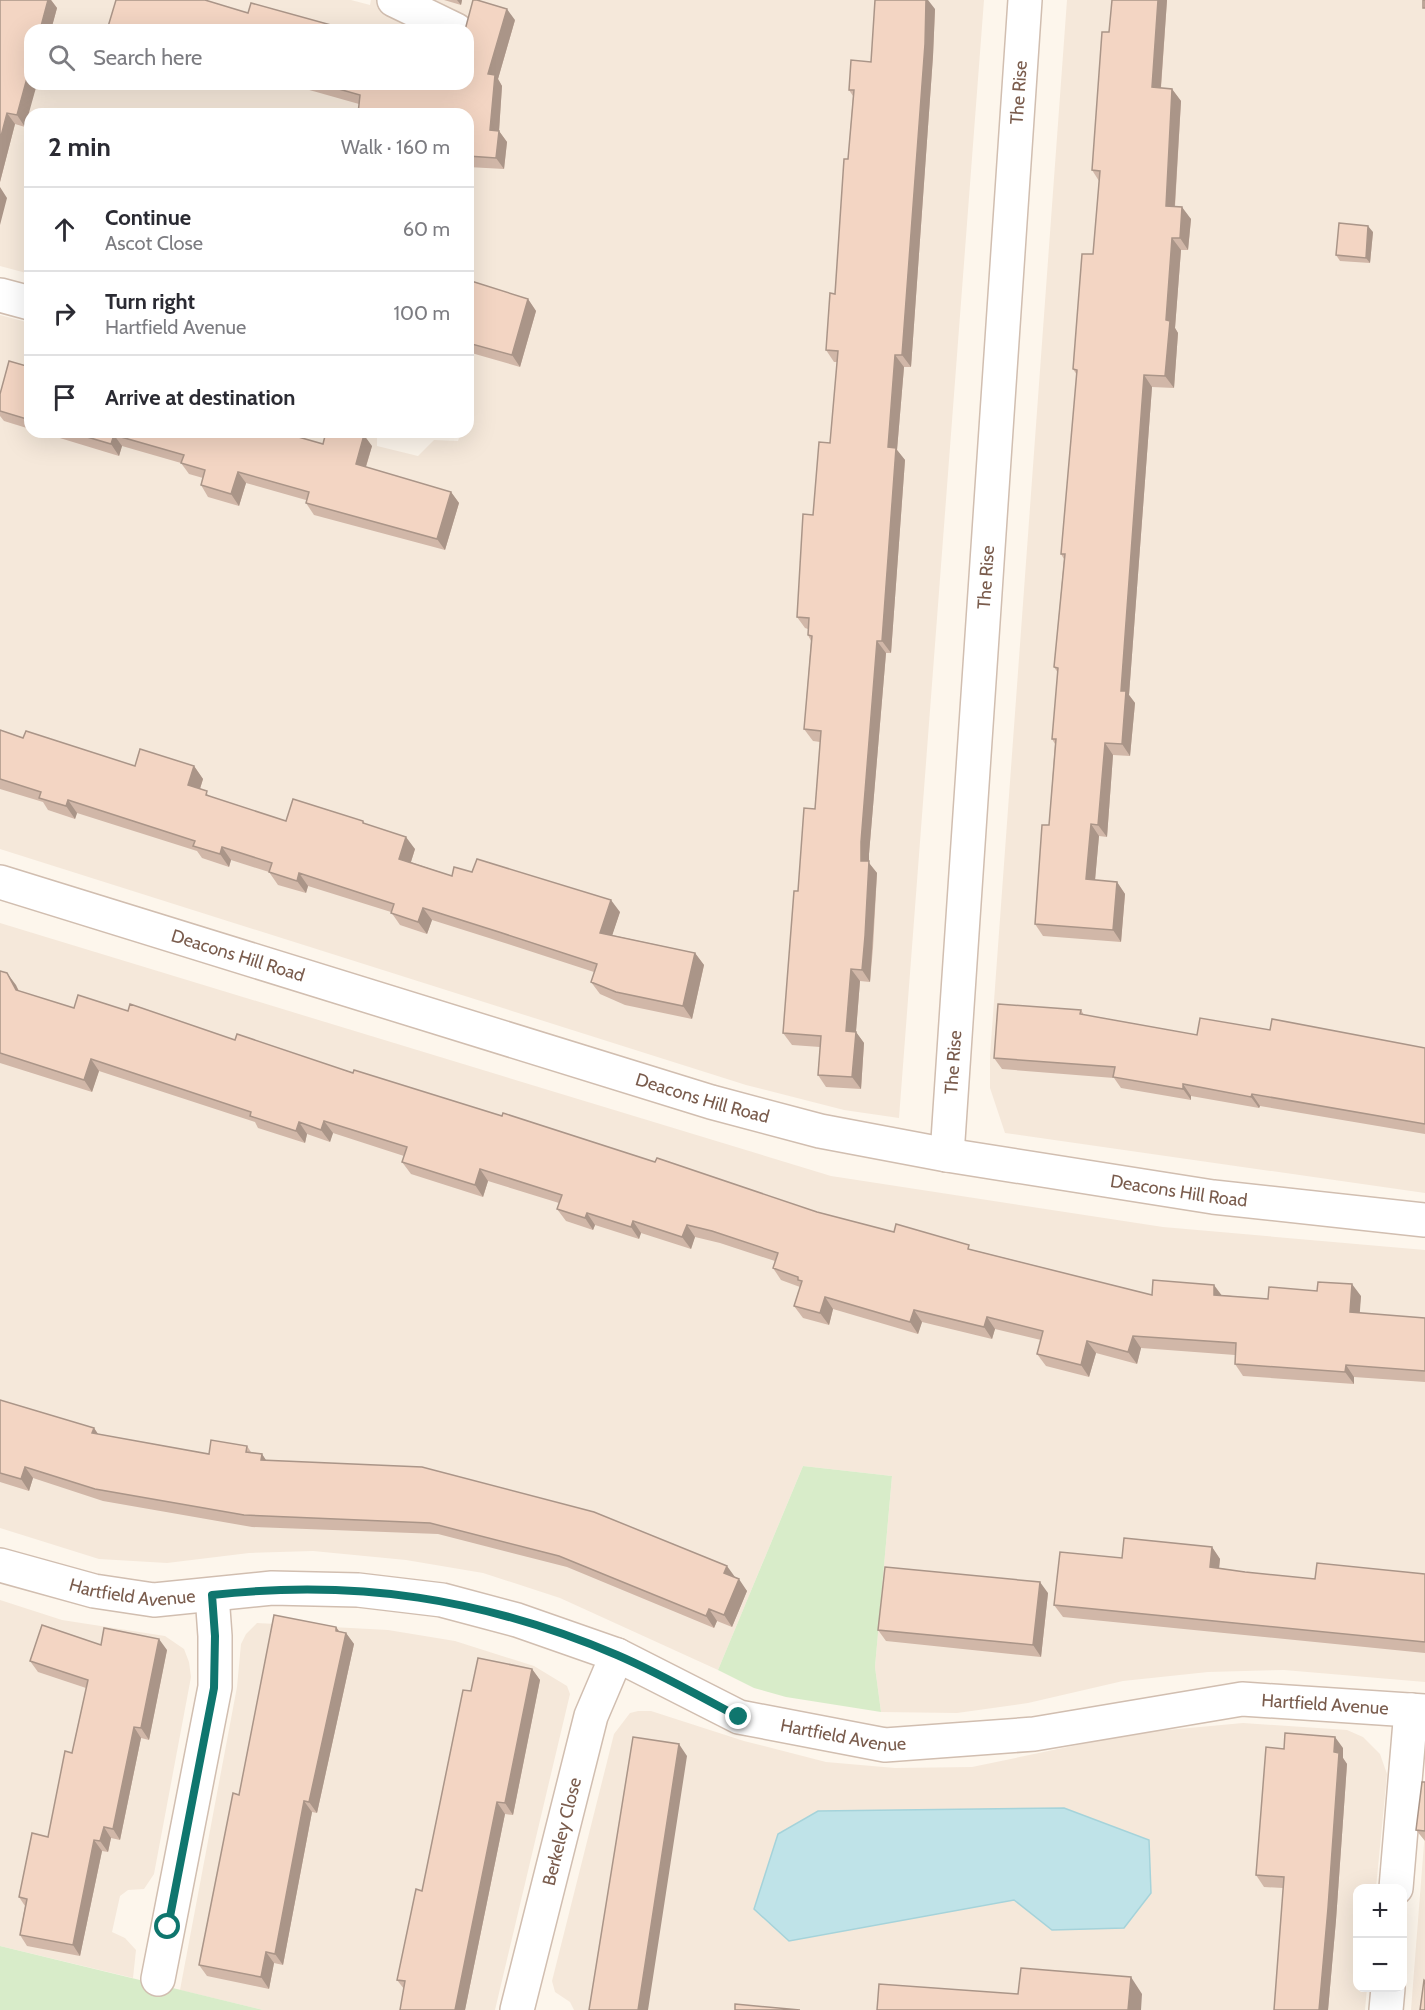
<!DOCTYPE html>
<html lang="en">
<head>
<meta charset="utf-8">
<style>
	:root { --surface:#fff; --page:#f2f2f3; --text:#2b2b33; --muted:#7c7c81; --line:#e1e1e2 }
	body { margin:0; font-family:Cabin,sans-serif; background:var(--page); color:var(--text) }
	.controls { position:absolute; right:18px; bottom:18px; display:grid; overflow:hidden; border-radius:12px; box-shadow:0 6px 24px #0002 }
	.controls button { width:54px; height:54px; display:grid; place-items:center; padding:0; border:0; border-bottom:2px solid var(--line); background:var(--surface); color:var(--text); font:30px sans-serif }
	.stop { position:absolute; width:18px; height:18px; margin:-14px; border:4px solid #0f766e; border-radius:50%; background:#fff }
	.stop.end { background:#0f766e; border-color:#fff; box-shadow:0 2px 6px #0008 }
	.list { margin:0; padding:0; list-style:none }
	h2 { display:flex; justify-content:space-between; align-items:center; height:78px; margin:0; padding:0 24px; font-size:26px }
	h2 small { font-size:20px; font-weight:400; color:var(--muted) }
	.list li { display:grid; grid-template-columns:39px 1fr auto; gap:18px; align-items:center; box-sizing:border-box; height:84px; padding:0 24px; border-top:2px solid var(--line) }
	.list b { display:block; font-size:22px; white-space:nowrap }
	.list p { margin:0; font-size:20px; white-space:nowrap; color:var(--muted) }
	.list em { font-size:20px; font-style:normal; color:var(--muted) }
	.icon { flex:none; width:33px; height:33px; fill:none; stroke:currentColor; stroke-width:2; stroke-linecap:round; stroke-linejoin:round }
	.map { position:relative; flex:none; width:1425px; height:2010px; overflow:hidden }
	.search { position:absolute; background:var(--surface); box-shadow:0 6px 24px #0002; left:24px; top:24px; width:450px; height:66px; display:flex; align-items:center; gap:15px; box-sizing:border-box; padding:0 21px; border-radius:18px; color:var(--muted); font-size:22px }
	.panel { position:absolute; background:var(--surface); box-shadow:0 6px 24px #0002; left:24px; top:108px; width:450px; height:330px; border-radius:18px }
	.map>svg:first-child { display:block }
	.residential { fill:#f5e8da; fill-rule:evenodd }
	.green { fill:#d8ecc9 }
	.water { fill:#bfe3e8; stroke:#a5d3da; stroke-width:1.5 }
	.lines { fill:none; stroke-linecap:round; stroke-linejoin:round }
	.minor-casing { stroke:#d1beb0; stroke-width:36 }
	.minor { stroke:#fff; stroke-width:33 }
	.wall { fill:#d1b7a8 }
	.shaded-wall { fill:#aa9588 }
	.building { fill:#f3d5c3; stroke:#aa9588; stroke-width:1.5 }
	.route { stroke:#0f766e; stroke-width:8 }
	.labels { text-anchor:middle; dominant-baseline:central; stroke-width:6; stroke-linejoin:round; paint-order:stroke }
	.street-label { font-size:18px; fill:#7a5c4d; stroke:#fffaf3 }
</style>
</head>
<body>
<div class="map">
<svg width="1425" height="2010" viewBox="0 0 1425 2010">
	<rect width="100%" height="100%" fill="#fdf6ec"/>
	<path class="residential" d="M0,0H351L370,5L371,0H984L899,1118L844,1110L746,1085L0,849V315L30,323V432H377V446L418,456L434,440L458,441L461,432H468L471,396L468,395V114H30V274L0,266ZM30,30H468V84H30Z
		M1067,0H1425V1193L1005,1133L990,1088V1056Z
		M0,923L831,1176L1163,1227L1425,1250V1682L1284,1670L1208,1672L1123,1681L1028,1703L957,1713L881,1712L875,1667L892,1476L803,1466L718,1670L560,1598L483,1573L406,1560L313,1551L249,1553L167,1563L99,1559L0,1528Z
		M0,1600L62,1620L165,1636L184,1649L189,1662L191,1677L154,1874L144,1889L128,1890L120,1896L112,1932L125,1938L136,1950L133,1978L0,1946Z
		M257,1623L388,1630L455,1641L534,1666L567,1686L570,1694L495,2010H263L180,1990L237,1687L241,1644L246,1634Z
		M638,1711H651L744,1741L826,1762L895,1768L972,1767L1135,1733L1243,1723L1347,1730L1363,1737L1380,1754L1387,1774L1376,1888H1358V1988H1367L1365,2010H574L570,2002L555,1992L552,1981L614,1734L630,1713Z
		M1425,1831V2010H1411Z"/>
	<path class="green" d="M803,1466L892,1476L875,1667L881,1712L786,1697L754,1688L718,1670Z
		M0,1946L263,2010H0Z"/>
	<path class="water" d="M1064,1808L1149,1840L1151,1893L1124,1928L1052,1930L1014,1900L789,1941L754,1909L778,1834L818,1811Z"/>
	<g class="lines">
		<g class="minor-casing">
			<g id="minor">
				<path d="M394,0L456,30"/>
				<path d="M0,295L30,303"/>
				<path id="s1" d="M0,882L711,1102L820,1131L947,1155L1213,1197L1425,1220"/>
				<path id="s2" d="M947,1155L1025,0"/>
				<path id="s3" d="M0,1565L94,1591L154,1600L272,1588L358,1590L442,1600L517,1620L617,1655L739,1717L885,1745L1034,1734L1242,1699L1425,1711"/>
				<path d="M1396,1888L1411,1710"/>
				<path d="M158,1979L215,1687V1636L212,1595"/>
				<path id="s4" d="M517,2010L591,1716L617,1655"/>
				<path d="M1386,2010L1388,1988"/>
			</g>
		</g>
		<use href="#minor" class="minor"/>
	</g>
	<path class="wall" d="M0,0H51L57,8L51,30H30L25,127L15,124L0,182Z
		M444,0H462L461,5Z
		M1167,0L1161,88L1172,89L1181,101L1175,207L1191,219L1188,250H1181L1175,328L1178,333L1174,388L1152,387L1129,695L1135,703L1130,756L1113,755L1107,837L1099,836L1095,880L1117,882L1125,894L1121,942L1043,936L1035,924L1049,825L1055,744L1052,739L1058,673L1054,667L1064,559L1061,554L1077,375L1073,369L1093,254L1099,181L1092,170L1109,32Z
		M935,9L933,56L911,367H904L897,450L905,460L891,653H886L869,854V863L877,873L873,948L870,982L860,981L856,1032L864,1043L861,1089L826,1087L818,1075L820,1047L792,1045L783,1033L798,891L815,809L820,742L813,741L804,729L811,641L808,635V629L805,628L797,617L813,515L830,443L837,362H834L826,350L835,294L848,159L853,96L849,90L871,62Z
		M515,20L498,79L502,86L499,131L507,142L504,169L468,167V114L359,104L288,84H468Z
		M1373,232L1370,263L1340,261L1336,255Z
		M468,280L528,299L536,311L520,367L468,352Z
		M30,367V429L4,421L0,416V394Z
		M40,432H245L257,435L323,444L372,446L366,467L451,492L459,503L445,550L314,515L306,503V500L246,483L239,506L208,497L201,485L203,478L189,474L181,463L122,446L119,456Z
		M0,730L23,738L135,766H194L203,779L200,789L211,797L286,821H363L365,824L415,849L411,862L452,876L472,872L620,912L612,935L695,953L704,965L692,1019L625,1005L600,994L591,982L594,972L508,944L432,920L427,934L400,925L391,912L308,886L306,893L278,885L269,872L231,860L229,867L202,858L197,851L77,813L75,819L48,810L43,802L0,789Z
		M0,971L7,973L19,991L74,1008L128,1011L353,1073L655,1162L817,1212L894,1232L973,1250L1152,1295H1221L1268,1299L1361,1296L1359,1313L1425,1318V1382L1354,1377V1384L1243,1376L1235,1364V1355L1141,1348L1137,1364L1096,1353L1089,1377L1046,1366L1037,1354L1041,1340L995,1329L992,1339L922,1322L918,1334L833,1309L829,1325L803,1318L794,1306L800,1287L781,1280L773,1268L775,1261L720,1243L695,1237L691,1249L641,1233L639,1239L595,1225L593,1230L566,1221L557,1209L559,1203L488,1181L483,1197L411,1174L402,1162L404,1156L333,1133L330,1142L307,1134L305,1143L258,1128L255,1122L99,1071L92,1092L0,1063Z
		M1081,1010L1084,1015L1197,1035L1270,1030L1425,1048V1134L1260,1106L1259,1108L1191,1096V1100L1121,1088L1114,1078L1002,1069L994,1058Z
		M0,1400L94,1428L98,1434L209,1454L247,1446L251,1452L262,1454L266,1461L735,1577L747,1591L732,1627L717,1621L714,1628L567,1567L438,1534L252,1527L103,1501L33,1478L29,1491L0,1482Z
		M1212,1547L1220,1559L1219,1568L1245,1572L1315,1579L1425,1574V1653L1063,1617L1054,1605L1122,1558Z
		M1048,1593L1041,1657L886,1641L878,1630Z
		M336,1627L339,1631L346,1633L354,1644L317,1813L312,1812L283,1965L274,1963L269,1989L207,1976L199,1965L239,1795Z
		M101,1645L167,1650L149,1740L141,1738L120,1840L111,1838L108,1852L102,1851L80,1956L27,1946L20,1935L25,1906L19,1897L48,1837L72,1753L86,1688L38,1672L30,1661Z
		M532,1669L540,1680L513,1815L505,1814L465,2010H400L404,1989L397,1980L422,1891L471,1691Z
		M1343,1748V1758L1347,1764L1336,1920L1328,2010H1274L1283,1888L1264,1887L1256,1875Z
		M1425,1782V1841L1416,1830Z"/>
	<path class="shaded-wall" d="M48,0H51L57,8L51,30H40Z
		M457,0H462L461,5Z
		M920,0H928L935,9L933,56L911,367L902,355Z
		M1158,0H1167L1160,99L1152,87Z
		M507,9L515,20L498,79L502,86L499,131L507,142L504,169L496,158L490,130L488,74Z
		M30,67V84H37L25,127L17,115Z
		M1172,89L1181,101L1174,218L1166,206Z
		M7,113L15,124L0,182V140Z
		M0,187L7,198L0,225Z
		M1182,207L1191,219L1188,250L1180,238Z
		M1368,226L1373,232L1370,263L1366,258Z
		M1172,238L1181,250L1175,328L1178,333L1174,388L1165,376L1166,320Z
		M528,299L536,311L520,367L512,355Z
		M895,355L904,367L897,450L905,460L891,653L882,641L888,447Z
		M1144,375L1152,387L1129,695L1135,703L1130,756L1122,744L1121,691Z
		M114,435L122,446L119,456L111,444Z
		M364,435L372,446L363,476L356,464Z
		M238,472L246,483L239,506L231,494Z
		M451,492L459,503L445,550L437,539Z
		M877,641L886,653L869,854V863L877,873L870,982L862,970L861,842Z
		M1105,743L1113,755L1107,837L1098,825Z
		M194,766L203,779L197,798L188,785Z
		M68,800L77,813L75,819L66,806Z
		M1091,824L1099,836L1094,891L1086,879Z
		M406,837L415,849L408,871L399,859Z
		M222,847L231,860L229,867L220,854Z
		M299,873L308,886L306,893L297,881Z
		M1117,882L1125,894L1121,942L1113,930Z
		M611,900L620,912L609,945L600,933Z
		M423,908L432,920L427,934L418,922Z
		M695,953L704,965L692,1019L683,1006Z
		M851,969L860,981L855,1043L846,1031Z
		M7,973L16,985L24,1002L16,990Z
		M856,1032L864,1043L861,1089L852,1077Z
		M91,1059L99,1071L92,1092L84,1080Z
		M1183,1084L1191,1096V1100L1183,1089Z
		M1252,1094L1260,1106L1259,1108L1251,1097Z
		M324,1121L333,1133L330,1142L321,1130Z
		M299,1122L307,1134L305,1143L296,1131Z
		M480,1169L488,1181L483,1197L475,1185Z
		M587,1213L595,1225L593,1230L585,1218Z
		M633,1221L641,1233L639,1239L631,1227Z
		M687,1225L695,1237L691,1249L682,1237Z
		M1352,1284L1361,1296L1359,1324L1350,1312Z
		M1214,1285L1223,1297L1214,1295Z
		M825,1297L833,1309L829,1325L820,1313Z
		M914,1310L922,1322L918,1334L910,1322Z
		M987,1317L995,1329L992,1339L984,1327Z
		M1133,1336L1141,1348L1137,1364L1128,1352Z
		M1087,1341L1096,1353L1089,1377L1081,1365Z
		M1346,1365L1354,1377V1384L1345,1372Z
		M94,1428L102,1440L92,1433Z
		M262,1454L270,1466L261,1460Z
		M25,1467L33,1478L29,1491L21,1479Z
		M1212,1547L1220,1559L1218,1578L1210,1567Z
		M727,1566L735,1577L724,1573Z
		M739,1579L747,1591L732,1627L724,1615Z
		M1040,1582L1048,1593L1041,1657L1033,1645Z
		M709,1609L717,1621L714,1628L706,1616Z
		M336,1627L344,1639L346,1633L354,1644L317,1813L309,1802Z
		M159,1639L167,1650L149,1740L141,1728Z
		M532,1669L540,1680L513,1815L505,1803Z
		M134,1727L141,1738L120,1840L113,1829Z
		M1335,1737L1343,1748V1758L1347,1764L1336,1920L1328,2010H1319Z
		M679,1744L687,1756L648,2010H638Z
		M304,1801L312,1812L283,1965L275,1954Z
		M497,1802L505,1814L465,2010H455Z
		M104,1827L111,1838L108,1852L100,1841Z
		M94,1840L102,1851L80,1956L73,1945Z
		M266,1952L274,1963L269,1989L261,1977Z
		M1131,1977L1142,1994L1141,2010H1128Z"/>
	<path class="building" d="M0,0H48L40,30H30V67L17,115L7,113L0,140Z
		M116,0H205L248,13L251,3L349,30H107Z
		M473,0H477L507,9L488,74L495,75L490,130L499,131L496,158L468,156V114H358L360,95L321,84H468V30H465Z
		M875,0H926L925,44L902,355H895L888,447L896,448L882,641H877L861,842V861H869L865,936L862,970L851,969L846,1031L856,1032L852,1077L818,1075L821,1036L783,1033L794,891H798L804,808L815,809L821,731L804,729L812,636L808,635L809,618L797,617L803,514L813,515L819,442L830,443L838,351L826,350L830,293L835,294L844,159H848L854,90H849L851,60L871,62Z
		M1112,0H1158L1152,87L1172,89L1166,206L1182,207L1180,238H1172L1166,320L1170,321L1165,376L1144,375L1121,691H1126L1122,744L1105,743L1098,825L1091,824L1086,879L1117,882L1113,930L1035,924L1042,825H1049L1056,739H1052L1058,668L1054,667L1065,554H1061L1077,370L1073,369L1082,254H1093L1100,171L1092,170L1102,32H1109Z
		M1423,0H1425V8H1423Z
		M1339,223L1368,226L1366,258L1336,255Z
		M468,280L528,299L512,355L468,343Z
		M9,361L30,367V420L0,411V394Z
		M70,432H245L257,435L258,432H281L323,444L326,432H353L364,435L356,464L451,492L437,539L306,503L309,492L238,472L231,494L201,485L205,470L181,463L184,455L114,435L111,444Z
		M0,730L23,738L26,731L135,766L140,749L194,766L188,785L207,791L206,795L286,821L293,799L363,821V823L406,837L399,859L452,876L454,867L472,872L477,859L611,900L600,933L695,953L683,1006L616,992L591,982L597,964L499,932L423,908L418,922L391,913L394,904L299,873L297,881L269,872L272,863L222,847L220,854L193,846L195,841L68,800L66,806L39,798L41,792L0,779Z
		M0,971L7,973L16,990L74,1008L78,995L128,1011L130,1004L235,1040L237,1034L353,1073L354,1070L502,1116L503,1113L655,1162L657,1158L817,1212L894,1232L896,1224L969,1245L968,1249L1152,1295L1153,1280L1214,1285V1295L1268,1299L1269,1287L1317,1291L1318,1282L1352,1284L1350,1312L1425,1318V1371L1346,1365L1345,1372L1235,1364L1236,1343L1133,1336L1128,1352L1087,1341L1081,1365L1037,1354L1043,1331L987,1317L984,1327L914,1310L910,1322L825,1297L820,1313L794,1306L802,1281L798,1280V1277L773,1268L778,1253L712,1231L687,1225L682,1237L633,1221L631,1227L587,1213L585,1218L557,1209L562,1195L480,1169L475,1185L402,1162L407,1147L324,1121L321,1130L299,1122L296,1131L250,1116L251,1112L91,1059L84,1080L0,1053Z
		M998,1004L1081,1010L1080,1014L1197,1035L1200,1018L1270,1030L1272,1019L1425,1048V1124L1252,1094L1251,1097L1183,1084V1089L1113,1077L1115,1067L994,1058Z
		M0,1400L94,1428L92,1433L209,1454L211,1440L247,1446L246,1452L262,1454L261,1460L422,1467L594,1512L727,1566L724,1573L739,1579L724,1615L709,1609L706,1616L559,1556L430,1523L244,1515L95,1489L25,1467L21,1479L0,1473Z
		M1124,1538L1212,1547L1210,1567L1245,1572L1315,1579L1317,1563L1425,1574V1642L1054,1605L1060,1552L1122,1558Z
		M885,1567L1040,1582L1033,1645L878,1630Z
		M274,1615L336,1627V1631L346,1633L309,1802L304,1801L275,1954L266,1952L261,1977L199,1965L233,1793L239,1795Z
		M42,1625L101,1645L104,1628L159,1639L141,1728L134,1727L113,1829L104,1827L100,1841L94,1840L73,1945L20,1935L27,1899L19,1897L32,1833L48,1837L65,1751L72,1753L88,1680L30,1661Z
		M478,1658L532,1669L505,1803L497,1802L455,2010H400L405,1981L397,1980L416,1889L422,1891L463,1690L471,1691Z
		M1285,1733L1335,1737L1334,1752L1339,1753L1328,1908L1319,2010H1274L1284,1877L1256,1875L1266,1747L1284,1749Z
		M633,1737L679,1744L638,2010H589Z
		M1422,1782H1425V1831L1416,1830Z
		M1021,1968L1131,1977L1128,2010H877L879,1984L1018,1994Z
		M1424,1980L1425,1981V2010H1420Z
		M735,2004L800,2010H735Z"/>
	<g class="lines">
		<path class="route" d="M168,1927L214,1688L215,1636L212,1595C356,1579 483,1598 617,1655C659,1673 699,1696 739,1717"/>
	</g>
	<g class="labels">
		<g class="street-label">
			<text stroke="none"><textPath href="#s2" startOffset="1065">The Rise</textPath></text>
			<text stroke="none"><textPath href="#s2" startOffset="579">The Rise</textPath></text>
			<text stroke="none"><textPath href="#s1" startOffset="249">Deacons Hill Road</textPath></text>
			<text stroke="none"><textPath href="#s2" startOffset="93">The Rise</textPath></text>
			<text stroke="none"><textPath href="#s1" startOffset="735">Deacons Hill Road</textPath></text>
			<text stroke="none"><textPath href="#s1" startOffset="1221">Deacons Hill Road</textPath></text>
			<text stroke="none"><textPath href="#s3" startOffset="136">Hartfield Avenue</textPath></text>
			<text stroke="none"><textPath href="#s3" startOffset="1360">Hartfield Avenue</textPath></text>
			<text stroke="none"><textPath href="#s3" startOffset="874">Hartfield Avenue</textPath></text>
			<text stroke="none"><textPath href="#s4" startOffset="184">Berkeley Close</textPath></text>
		</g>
	</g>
</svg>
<div class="controls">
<button>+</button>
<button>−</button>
</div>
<div class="stop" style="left:168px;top:1927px"></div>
<div class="stop end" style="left:739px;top:1717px"></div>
<div class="search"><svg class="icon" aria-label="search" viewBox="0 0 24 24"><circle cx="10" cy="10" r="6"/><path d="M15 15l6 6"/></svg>Search here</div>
<section class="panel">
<h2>2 min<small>Walk · 160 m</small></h2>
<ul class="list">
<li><svg class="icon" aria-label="ahead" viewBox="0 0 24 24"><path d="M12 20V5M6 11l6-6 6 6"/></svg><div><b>Continue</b><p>Ascot Close</p></div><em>60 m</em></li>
<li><svg class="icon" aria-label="right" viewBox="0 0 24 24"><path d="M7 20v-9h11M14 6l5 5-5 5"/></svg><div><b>Turn right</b><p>Hartfield Avenue</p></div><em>100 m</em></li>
<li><svg class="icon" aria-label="arrive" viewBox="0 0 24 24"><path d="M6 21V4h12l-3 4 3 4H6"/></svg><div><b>Arrive at destination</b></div></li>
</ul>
</section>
</div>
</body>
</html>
